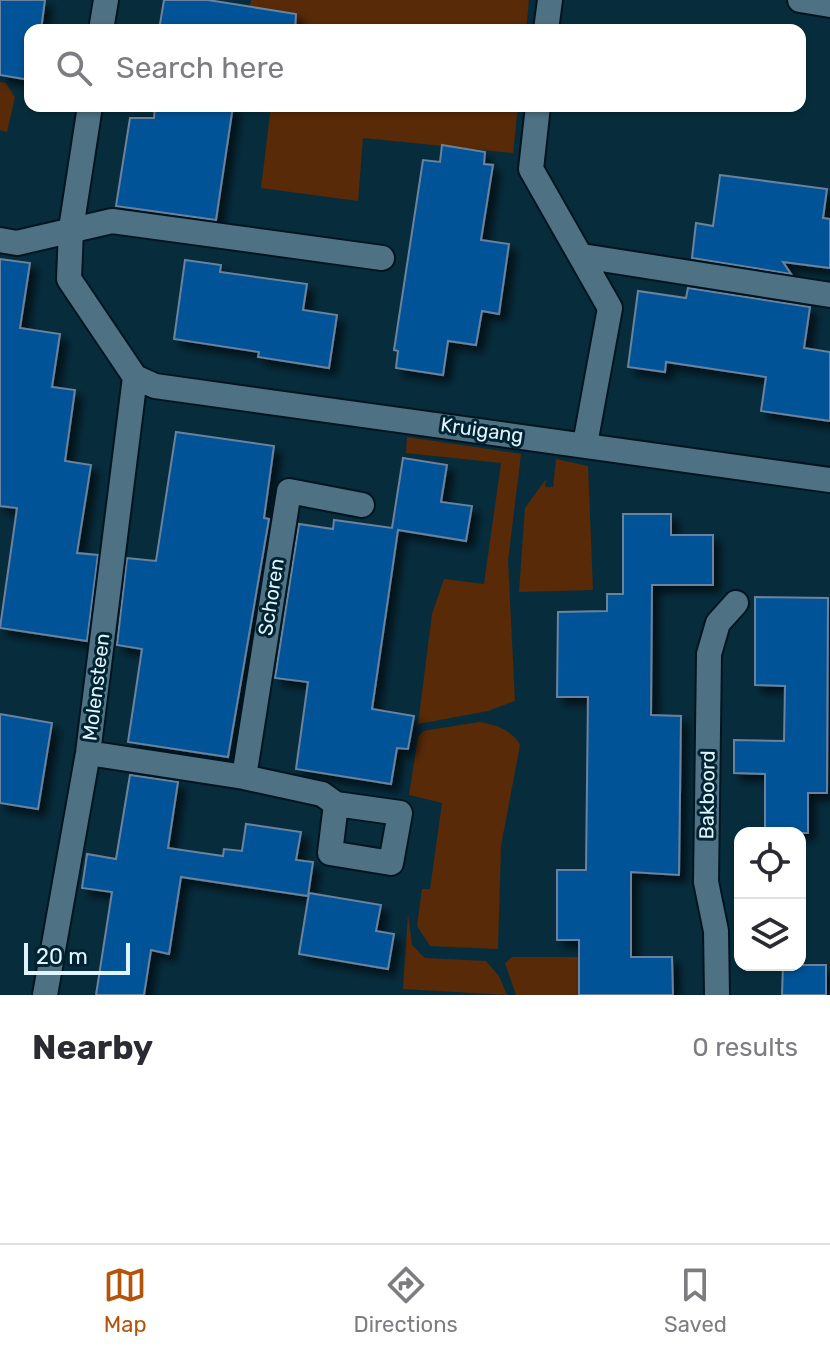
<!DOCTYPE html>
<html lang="en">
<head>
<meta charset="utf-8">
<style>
	:root { --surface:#fff; --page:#f7f7f7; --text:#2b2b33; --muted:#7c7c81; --line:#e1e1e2; --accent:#b45309 }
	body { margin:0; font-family:Rubik,sans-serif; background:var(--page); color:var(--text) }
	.controls { position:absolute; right:24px; bottom:24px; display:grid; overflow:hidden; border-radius:16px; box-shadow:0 2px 6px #0004 }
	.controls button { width:72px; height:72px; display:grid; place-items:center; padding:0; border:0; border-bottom:2px solid var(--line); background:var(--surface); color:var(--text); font:40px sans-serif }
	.scale { position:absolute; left:24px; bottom:20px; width:106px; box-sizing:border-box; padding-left:8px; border:4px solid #e0f4ff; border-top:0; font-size:22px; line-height:28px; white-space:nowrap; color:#e0f4ff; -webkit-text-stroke:6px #002332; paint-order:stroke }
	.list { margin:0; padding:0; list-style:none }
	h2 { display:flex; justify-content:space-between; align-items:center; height:104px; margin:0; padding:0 32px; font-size:34px }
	h2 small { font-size:26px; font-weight:400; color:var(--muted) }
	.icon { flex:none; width:44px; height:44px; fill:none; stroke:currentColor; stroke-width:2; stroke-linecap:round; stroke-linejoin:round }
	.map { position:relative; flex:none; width:830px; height:995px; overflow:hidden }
	.search { position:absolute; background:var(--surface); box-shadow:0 2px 6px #0004; left:24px; right:24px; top:24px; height:88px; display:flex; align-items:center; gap:20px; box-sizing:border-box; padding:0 28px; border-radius:16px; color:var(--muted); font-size:30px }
	.sheet { height:248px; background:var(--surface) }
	nav { display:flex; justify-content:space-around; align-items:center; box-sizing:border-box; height:112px; border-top:2px solid var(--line); background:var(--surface); font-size:22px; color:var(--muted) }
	nav a { display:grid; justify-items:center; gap:4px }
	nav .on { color:var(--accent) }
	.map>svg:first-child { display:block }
	.green { fill:#582a07 }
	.building { fill:#025396; stroke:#6a829d; stroke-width:2; filter:url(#shadow) }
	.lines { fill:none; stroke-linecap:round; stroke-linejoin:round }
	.street-casing { stroke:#001420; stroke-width:28 }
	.street { stroke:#4e7284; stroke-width:24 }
	.labels { text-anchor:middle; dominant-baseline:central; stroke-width:6; stroke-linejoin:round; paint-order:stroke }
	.street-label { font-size:20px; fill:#e0f4ff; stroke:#002332 }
</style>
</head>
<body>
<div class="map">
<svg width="830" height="995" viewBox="0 0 830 995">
	<defs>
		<filter id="shadow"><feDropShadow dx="7" dy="7" stdDeviation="4" flood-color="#0009"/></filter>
	</defs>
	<rect width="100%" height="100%" fill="#072d3d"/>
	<path class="green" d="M251,0H529L526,30H252L247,22Z
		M0,82L6,83L15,97L7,132L0,130Z
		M271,106H518L513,153L363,138L358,201L261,188Z
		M407,437L521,454L508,561L515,701L488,711L418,724L432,614L444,579L484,584L501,463L406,453Z
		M556,459L588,466L593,590L519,592L525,508L546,479L545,487H553Z
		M479,722C495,724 513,731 520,745L501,846L498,949L430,946L417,926L422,889H430L442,803L409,795L418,737L423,731Z
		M408,914L412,945L425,958L486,961L499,976L507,995L403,989Z
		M512,957H578V995H516L505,963Z"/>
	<path class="building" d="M0,0H45L41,30H30V80L0,75Z
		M164,0H208L296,14L295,30H159Z
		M155,106L192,111L193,106H233L216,220L116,206L130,118H154Z
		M442,145L485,152L484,164L493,165L481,240L509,244L499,314L482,311L476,345L448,341L443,375L396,368L398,351L394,350L423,160L440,162Z
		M720,175L827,189L823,218L830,219V268L783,262L791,274L692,258L696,223L713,226Z
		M0,259L30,263L20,328L60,334L52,387L75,390L65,461L91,465L77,553L98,555L87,641L0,628L17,508L0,506Z
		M185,260L221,265L220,272L307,284L303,310L337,315L329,368L258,357L259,352L174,339Z
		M688,288L810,307L804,348L830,352V421L761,411L766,377L666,362L665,372L628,367L638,291L686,298Z
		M176,432L274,446L264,518L269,519L228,757L128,742L142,649L117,645L127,558L156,561Z
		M403,458L447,465L441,502L472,506L466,541L398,530L372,709L414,716L408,749L397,748L391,784L296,769L308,682L275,678L299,524L333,529L334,520L392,528Z
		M623,514H671V535H713V585H652L651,715L681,716L679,875L631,872V957H672L673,995H579V940H557V870H586L588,697H557L558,612L607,611V594H623Z
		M755,597L828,598L827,793H808V833H765V774L734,773V740L784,741L785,686L755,685Z
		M0,714L52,723L38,809L0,803Z
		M130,775L178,782L168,848L223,856L224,849L242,851L246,824L301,832L296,860L313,862L308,896L181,877L169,954L151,950L144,995H96L112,892L82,888L87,854L116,859Z
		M309,893L381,905L376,931L394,934L388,969L299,954Z
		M783,965H826V995H782Z"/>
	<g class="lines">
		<g class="street-casing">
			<path id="street" d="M800,0L830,5
				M101,30L106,0
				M546,30L550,0
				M90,106L71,229L69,279L135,377
				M538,106L531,169L610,308L585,444
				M0,240L17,243L112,221L382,258
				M582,256L830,295
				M135,377L155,386L830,480
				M88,753L244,777L322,794L336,804L400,813L391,863L330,853L336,804
				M244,777L289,491L362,505
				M45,995L88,753L135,377
				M717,995L716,931L706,882L709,654L718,623L736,603"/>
		</g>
		<use href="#street" class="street"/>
	</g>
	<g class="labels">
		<g class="street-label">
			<text transform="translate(482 430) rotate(8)">Kruigang</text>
			<text transform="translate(271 597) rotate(-81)">Schoren</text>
			<text transform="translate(96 687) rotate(-83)">Molensteen</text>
			<text transform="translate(707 795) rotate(-89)">Bakboord</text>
		</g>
	</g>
</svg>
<div class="controls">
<button><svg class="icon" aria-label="locate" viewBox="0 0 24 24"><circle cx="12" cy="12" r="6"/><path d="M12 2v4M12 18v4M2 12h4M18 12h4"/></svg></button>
<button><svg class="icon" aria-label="layers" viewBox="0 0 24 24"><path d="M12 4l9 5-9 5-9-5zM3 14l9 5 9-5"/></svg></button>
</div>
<div class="scale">20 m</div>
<div class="search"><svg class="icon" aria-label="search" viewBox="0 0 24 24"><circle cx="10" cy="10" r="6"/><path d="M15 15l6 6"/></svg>Search here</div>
</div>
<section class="sheet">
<h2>Nearby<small>0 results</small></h2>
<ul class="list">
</ul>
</section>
<nav>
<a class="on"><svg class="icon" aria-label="map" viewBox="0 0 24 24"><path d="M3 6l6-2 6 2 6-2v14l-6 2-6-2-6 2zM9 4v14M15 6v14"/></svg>Map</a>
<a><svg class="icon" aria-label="directions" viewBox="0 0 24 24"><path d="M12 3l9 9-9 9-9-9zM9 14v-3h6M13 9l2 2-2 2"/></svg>Directions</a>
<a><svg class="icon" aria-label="saved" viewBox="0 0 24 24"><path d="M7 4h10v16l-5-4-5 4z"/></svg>Saved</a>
</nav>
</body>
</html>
